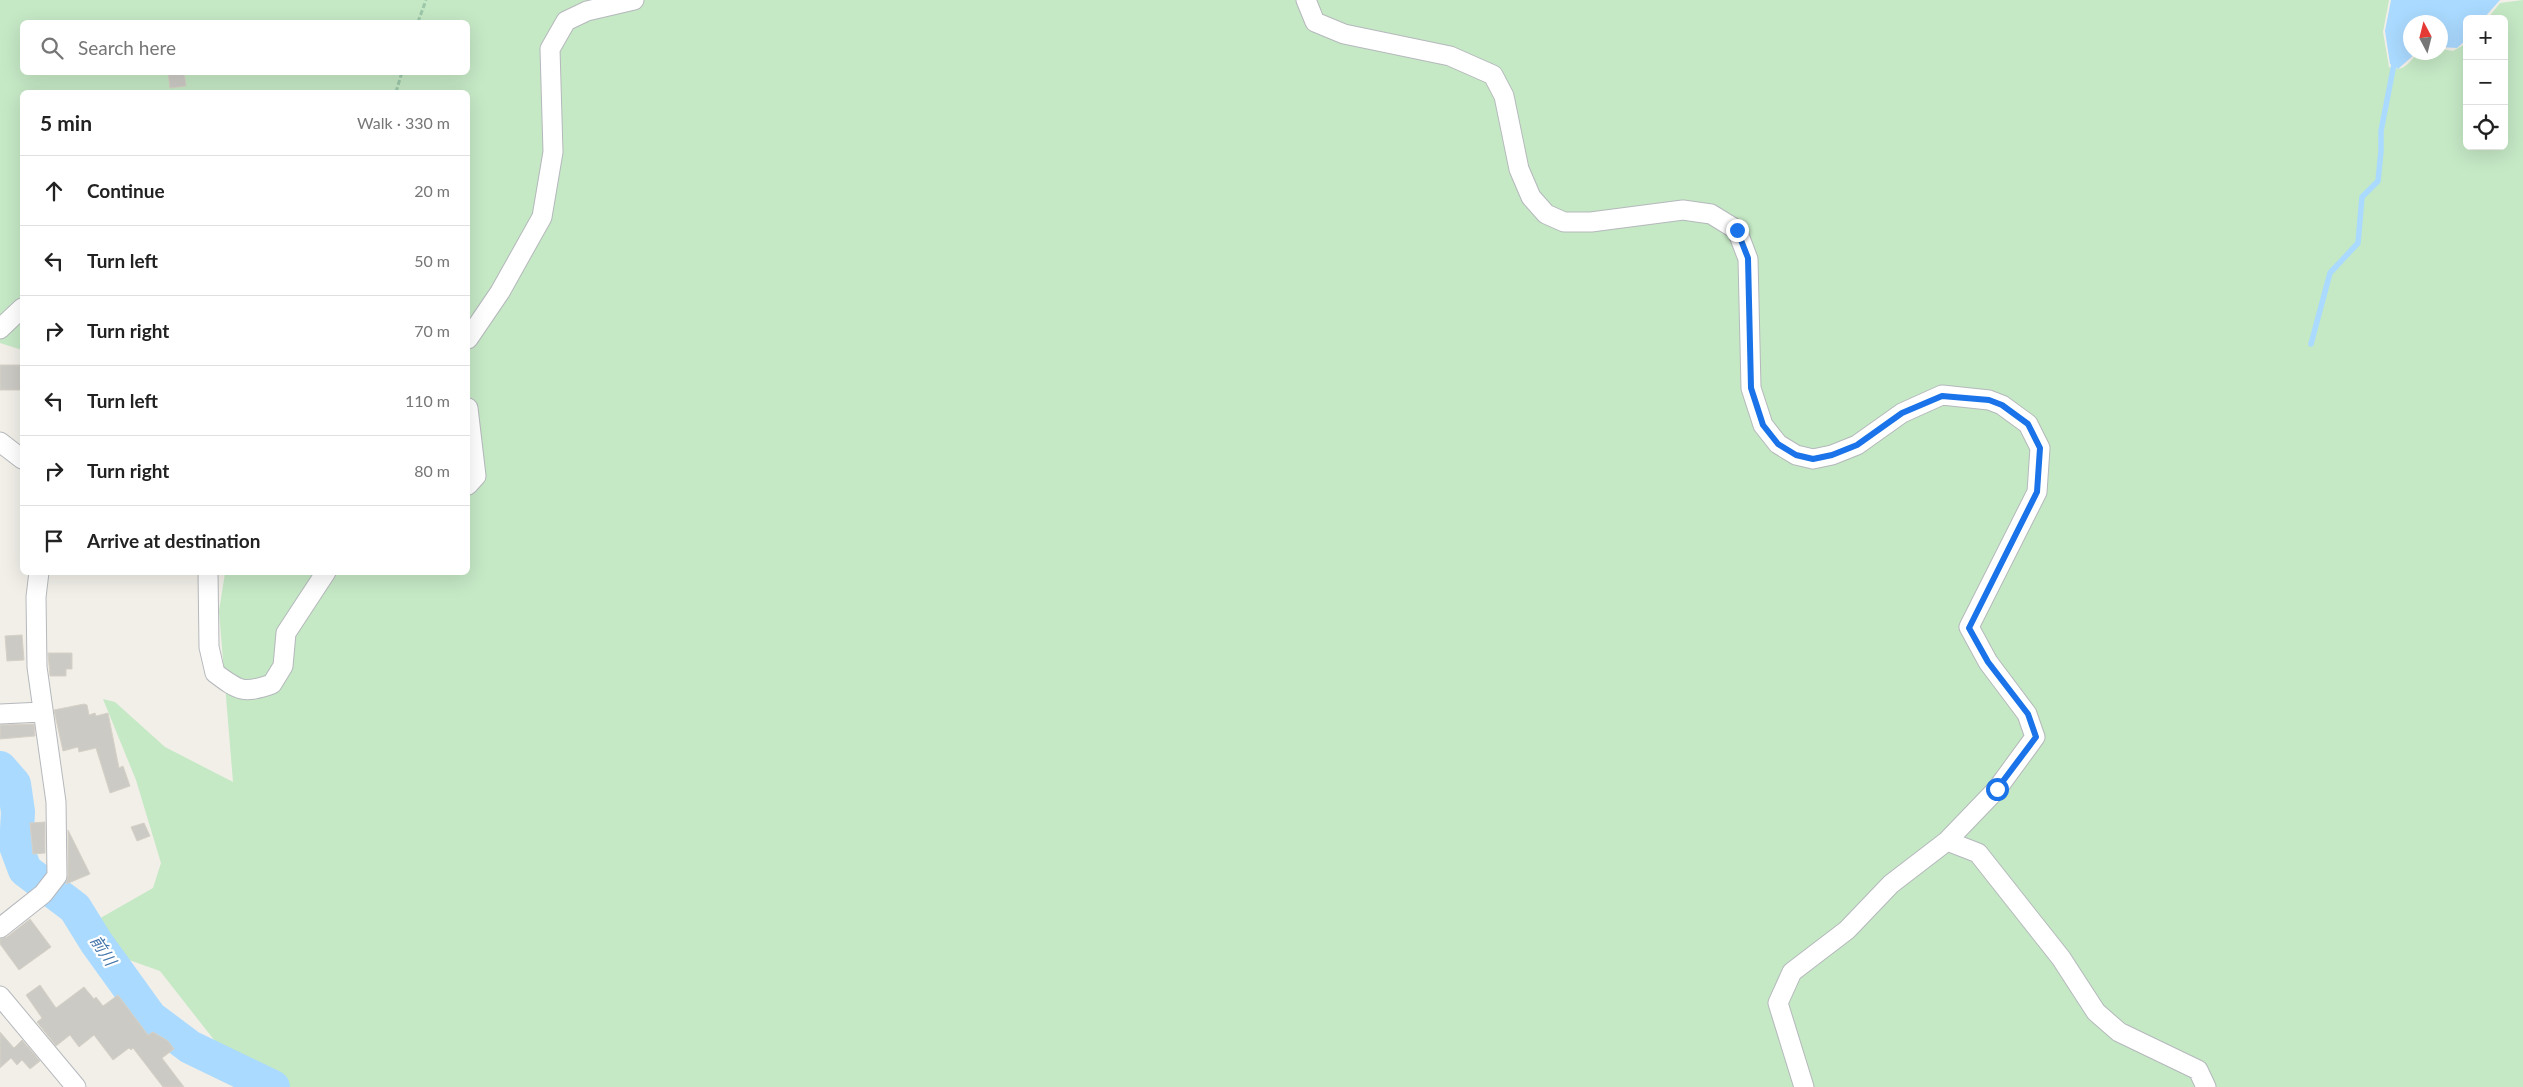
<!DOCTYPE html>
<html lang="en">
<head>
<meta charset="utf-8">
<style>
	:root { --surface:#fff; --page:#f2f2f2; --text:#222; --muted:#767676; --line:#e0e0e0 }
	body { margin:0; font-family:Lato,"Noto Sans JP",sans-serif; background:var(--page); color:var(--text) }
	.controls { position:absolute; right:15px; top:15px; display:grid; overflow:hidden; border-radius:8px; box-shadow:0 5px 20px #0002 }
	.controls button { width:45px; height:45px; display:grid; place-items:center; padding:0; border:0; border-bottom:1px solid var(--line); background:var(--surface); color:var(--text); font:25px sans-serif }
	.compass { position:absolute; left:2403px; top:15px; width:45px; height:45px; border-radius:50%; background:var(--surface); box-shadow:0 5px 20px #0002; rotate:353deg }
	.stop { position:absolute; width:15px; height:15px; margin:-11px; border:4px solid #1a73e8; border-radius:50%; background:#fff }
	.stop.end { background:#1a73e8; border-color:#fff; box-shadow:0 1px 5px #0008 }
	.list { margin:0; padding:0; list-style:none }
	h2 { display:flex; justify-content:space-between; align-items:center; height:65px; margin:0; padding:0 20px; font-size:21px }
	h2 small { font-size:16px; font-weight:400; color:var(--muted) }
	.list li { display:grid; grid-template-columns:32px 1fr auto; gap:15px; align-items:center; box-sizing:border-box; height:70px; padding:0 20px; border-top:1px solid var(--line) }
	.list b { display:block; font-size:19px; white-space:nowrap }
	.list em { font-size:16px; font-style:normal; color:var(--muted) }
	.icon { flex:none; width:28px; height:28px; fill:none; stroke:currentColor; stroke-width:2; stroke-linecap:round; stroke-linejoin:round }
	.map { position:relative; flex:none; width:2523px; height:1087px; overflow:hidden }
	.search { position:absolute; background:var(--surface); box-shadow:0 5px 20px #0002; left:20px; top:20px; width:450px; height:55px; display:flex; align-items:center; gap:12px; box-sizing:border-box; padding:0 18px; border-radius:8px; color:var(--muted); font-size:19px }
	.panel { position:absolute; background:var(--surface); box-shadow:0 5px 20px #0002; left:20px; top:90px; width:450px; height:485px; border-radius:8px }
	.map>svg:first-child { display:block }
	.green { fill:#c5e8c5; fill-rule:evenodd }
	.water { fill:#aadaff }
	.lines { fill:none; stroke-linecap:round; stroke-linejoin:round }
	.stream { stroke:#aadaff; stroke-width:5.5 }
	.river { stroke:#aadaff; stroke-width:34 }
	.building { fill:#cccac5; stroke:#d6d1c6 }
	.minor-casing { stroke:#b5b8bc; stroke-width:21 }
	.path { stroke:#9cc7a9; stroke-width:3; stroke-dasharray:5 2.5; stroke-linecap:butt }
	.minor { stroke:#fff; stroke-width:19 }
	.route { stroke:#1a73e8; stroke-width:6 }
	.labels { text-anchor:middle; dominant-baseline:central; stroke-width:4.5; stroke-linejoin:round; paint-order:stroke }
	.water-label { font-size:16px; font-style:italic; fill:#4174aa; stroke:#fff }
</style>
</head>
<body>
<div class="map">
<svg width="2523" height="1087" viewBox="0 0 2523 1087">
	<rect width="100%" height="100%" fill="#f1efe8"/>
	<path class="green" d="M0,0H2389L2383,32L2389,67C2403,72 2406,66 2416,55L2440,52L2441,49L2453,51L2467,43V146H2504V19H2487L2500,3L2523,0V1087H251L160,971L118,956L97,920L153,888L161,863L136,780L103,699L115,702L165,747L233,782L219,611L225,573L468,572V92H22V350L0,343ZM22,22H468V72H22Z"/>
	<path class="water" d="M2391,0H2500L2483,19H2467V39L2457,48L2441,47L2440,22H2410V52L2416,53L2398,69L2390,64L2385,31Z"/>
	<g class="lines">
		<path class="stream" d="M2311,344L2330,273L2358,243L2362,197L2378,181L2381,151V131L2395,59"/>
		<path class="river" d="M0,768L14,784L18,812L16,846L25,870L75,908L96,942L150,1017L190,1047L273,1087"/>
	</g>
	<path class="building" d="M168,72H184L186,86L170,88Z
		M0,365H22V390H0Z
		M22,635L24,660L7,661L5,636Z
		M48,653H72V669H66V676H50Z
		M84,704L87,705L89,715L95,713L96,716L108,713L119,768L123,766L130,786L110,793L96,748L79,752L78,747L63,751L54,710Z
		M34,724L35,736L0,739V725Z
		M45,822V853L33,854L30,823Z
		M144,823L150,836L137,841L131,827Z
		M68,830L90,874L66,884L68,876Z
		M30,919L51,947L19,970L0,944V939L7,937Z
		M40,985L56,1008L84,987L94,999L96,997L103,1006L118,995L148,1035L153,1032L168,1041L174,1049L162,1058L184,1087H163L133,1048L131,1050L129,1048L113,1060L94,1035L79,1047L70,1035L56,1046L37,1022L42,1018L26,995Z
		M0,1032L14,1048L22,1040L40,1061L30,1069L22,1060L17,1065L11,1058L0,1068Z"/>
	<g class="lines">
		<g class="minor-casing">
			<path id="minor" d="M1306,0L1315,22L1344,34L1450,56L1493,75L1504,96L1519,169L1531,197L1546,214L1564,222H1591L1683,210L1711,214L1737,230L1748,259L1751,388L1763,425L1778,444L1796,455L1813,459L1832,455L1857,445L1902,413L1942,395L1989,400L2002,405L2028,424L2040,448L2037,492L1969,627L1988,662L2027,714L2035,737L1997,789L1947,841L1891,884L1847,930L1792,972L1778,1003L1804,1087
				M0,329L22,308
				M468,339L500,292L542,217L553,152L550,49L566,21L587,11L634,0
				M468,408L476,476L468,485
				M0,442L22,459
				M208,572L209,647L215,673C239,691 243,694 272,684L283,666L286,633L326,572
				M0,714L42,712
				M1947,841L1978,853L2061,958L2096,1012L2119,1032L2198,1070L2206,1087
				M0,928L43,894L57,876L56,802L37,667L36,597L39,572
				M0,996L76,1087"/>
		</g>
		<path class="path" d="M418,22L426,0
			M396,92L402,72"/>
		<use href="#minor" class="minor"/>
	</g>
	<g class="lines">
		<path class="route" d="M1737,230L1748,258L1751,388L1763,425L1778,444L1796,455L1813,459L1832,455L1857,445L1902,413L1942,396L1989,400L2002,405L2028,424L2040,448L2037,492L1969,628L1988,662L2028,714L2036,737L1997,789"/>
	</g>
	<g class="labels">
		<g class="water-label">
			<text transform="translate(104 950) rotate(56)">前川</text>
		</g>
	</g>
</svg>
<div class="controls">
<button>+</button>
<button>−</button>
<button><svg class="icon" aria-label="locate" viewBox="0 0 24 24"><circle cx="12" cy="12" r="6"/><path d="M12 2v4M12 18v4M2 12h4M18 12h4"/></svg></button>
</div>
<svg class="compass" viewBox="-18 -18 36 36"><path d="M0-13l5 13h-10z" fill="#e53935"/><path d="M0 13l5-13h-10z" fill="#767676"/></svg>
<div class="stop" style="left:1997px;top:789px"></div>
<div class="stop end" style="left:1737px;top:230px"></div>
<div class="search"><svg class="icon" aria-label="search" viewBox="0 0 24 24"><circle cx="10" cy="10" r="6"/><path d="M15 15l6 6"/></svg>Search here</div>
<section class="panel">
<h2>5 min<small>Walk · 330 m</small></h2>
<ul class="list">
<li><svg class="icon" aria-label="ahead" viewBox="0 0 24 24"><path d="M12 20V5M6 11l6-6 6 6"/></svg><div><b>Continue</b></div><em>20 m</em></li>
<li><svg class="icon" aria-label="left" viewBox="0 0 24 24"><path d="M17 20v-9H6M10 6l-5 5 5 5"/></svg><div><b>Turn left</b></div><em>50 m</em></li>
<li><svg class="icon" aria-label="right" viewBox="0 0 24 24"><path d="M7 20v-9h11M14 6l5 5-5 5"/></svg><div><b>Turn right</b></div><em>70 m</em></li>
<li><svg class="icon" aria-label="left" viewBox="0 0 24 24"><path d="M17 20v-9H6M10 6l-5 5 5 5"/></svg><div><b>Turn left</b></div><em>110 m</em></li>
<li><svg class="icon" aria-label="right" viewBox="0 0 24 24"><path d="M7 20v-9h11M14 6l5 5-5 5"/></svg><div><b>Turn right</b></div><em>80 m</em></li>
<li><svg class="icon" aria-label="arrive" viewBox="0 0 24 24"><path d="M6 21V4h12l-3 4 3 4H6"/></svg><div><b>Arrive at destination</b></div></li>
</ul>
</section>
</div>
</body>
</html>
